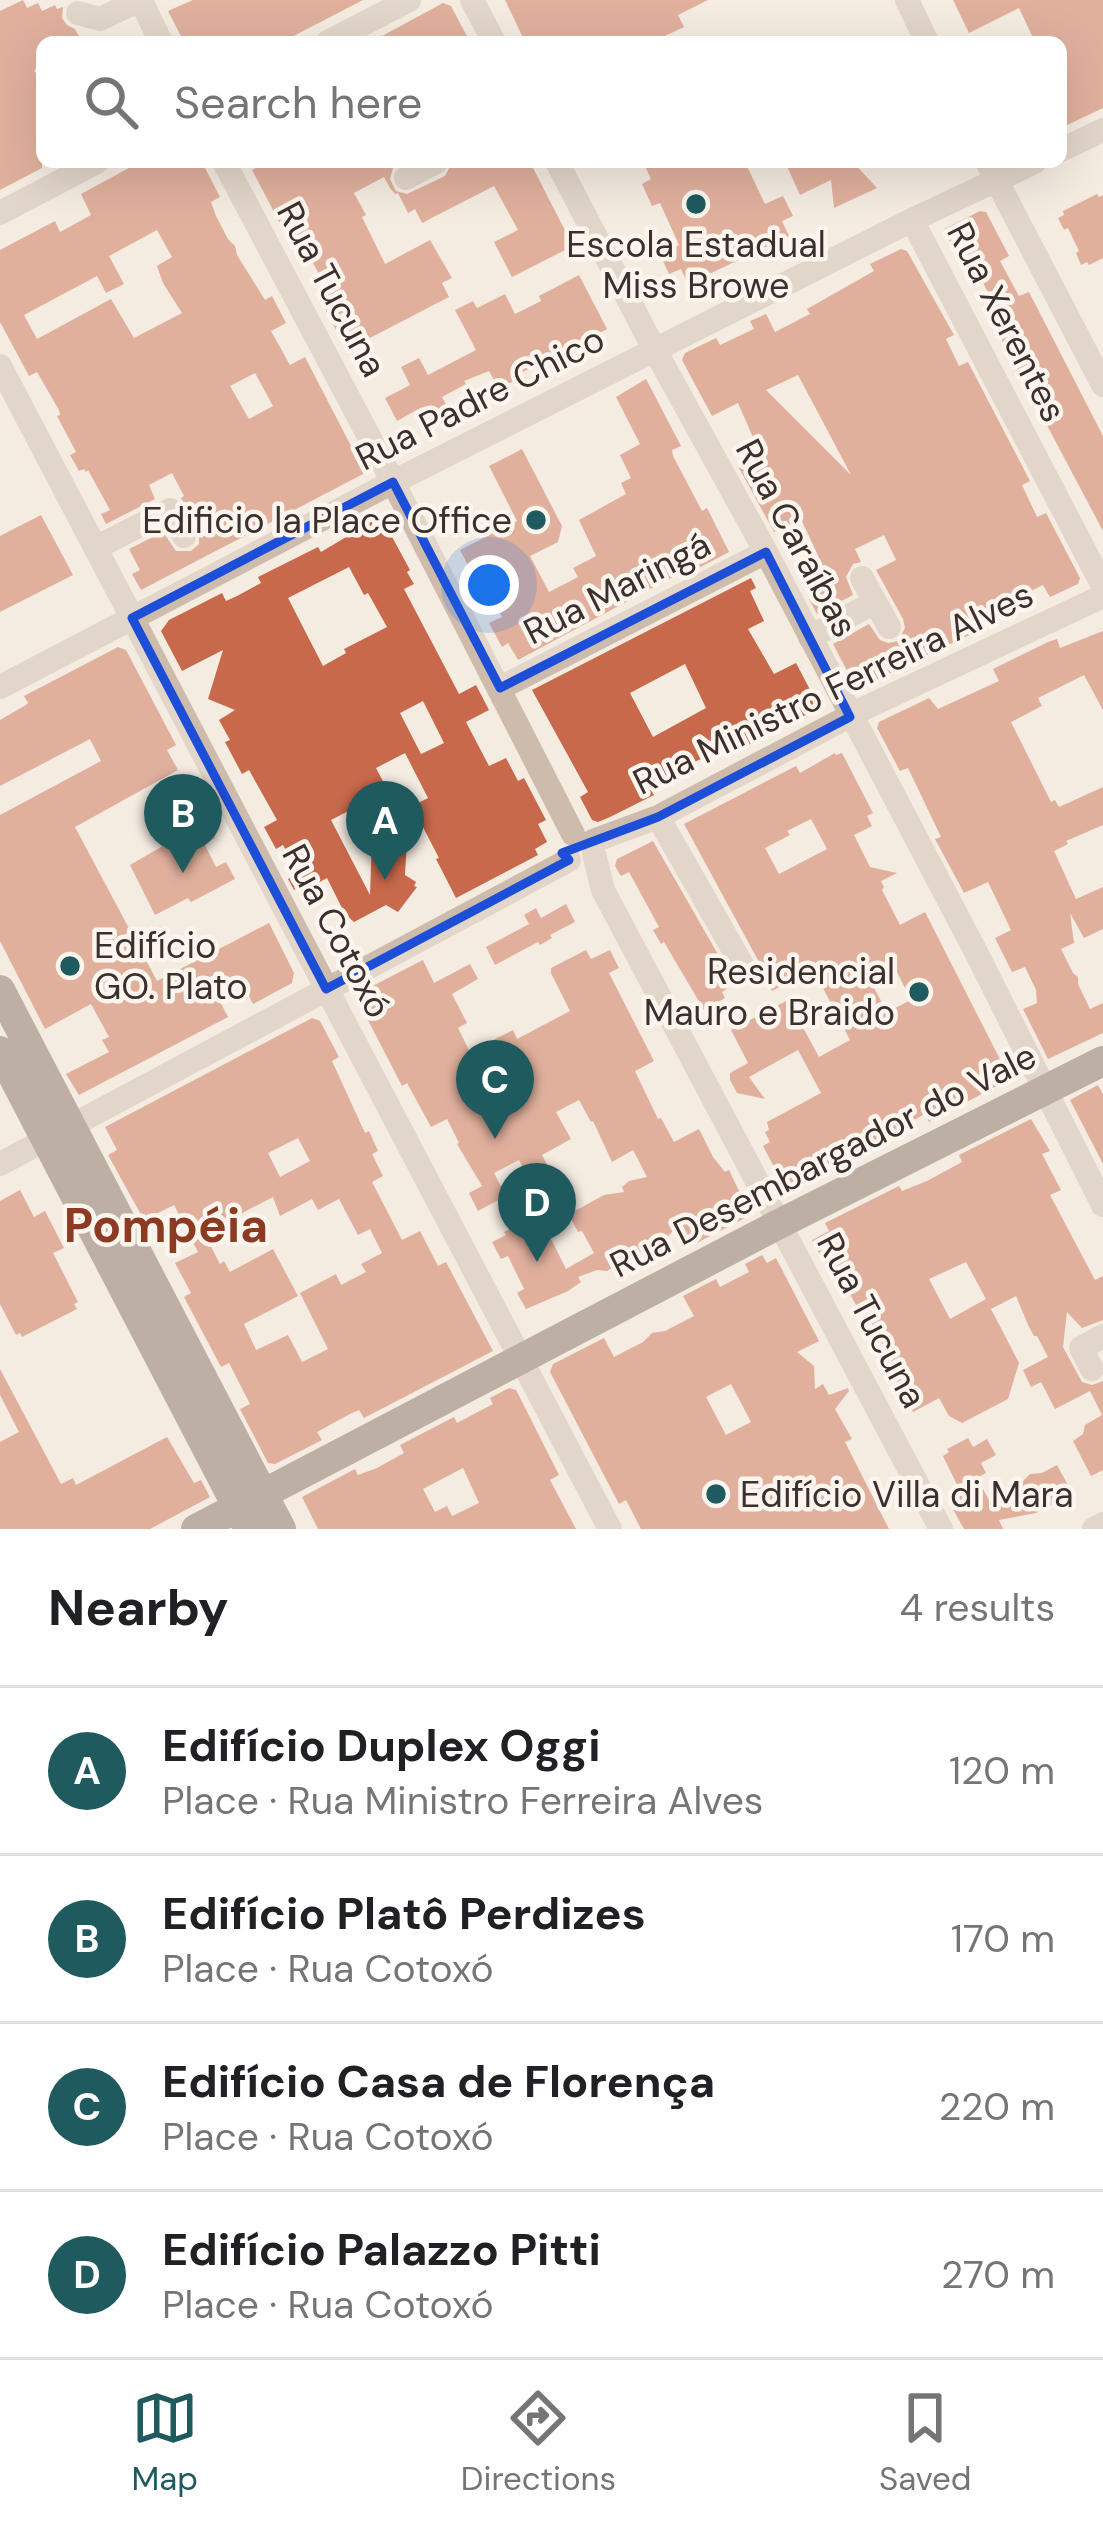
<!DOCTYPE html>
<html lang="en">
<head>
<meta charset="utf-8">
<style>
	:root { --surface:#fff; --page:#f6f6f6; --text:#202124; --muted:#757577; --line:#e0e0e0; --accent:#1f5a5e }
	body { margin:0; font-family:"DM Sans",sans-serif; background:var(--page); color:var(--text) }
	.you { position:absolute; left:489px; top:585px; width:42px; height:42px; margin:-30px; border:9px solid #fff; border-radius:50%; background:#1a73e8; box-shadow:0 0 0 18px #1a73e833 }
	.badge { display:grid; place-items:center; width:78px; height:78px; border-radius:50%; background:var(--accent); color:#fff; font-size:39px; font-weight:700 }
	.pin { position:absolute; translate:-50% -99px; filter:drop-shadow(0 3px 6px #0008) }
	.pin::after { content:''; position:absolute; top:63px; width:42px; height:36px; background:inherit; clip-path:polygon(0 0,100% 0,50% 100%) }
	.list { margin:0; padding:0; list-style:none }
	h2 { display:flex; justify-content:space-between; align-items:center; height:156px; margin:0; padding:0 48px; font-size:51px }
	h2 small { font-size:39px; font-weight:400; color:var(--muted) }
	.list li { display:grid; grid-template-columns:78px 1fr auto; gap:36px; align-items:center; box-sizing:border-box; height:168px; padding:0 48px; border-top:3px solid var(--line) }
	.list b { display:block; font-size:45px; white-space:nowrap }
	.list p { margin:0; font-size:39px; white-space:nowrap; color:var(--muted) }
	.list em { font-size:39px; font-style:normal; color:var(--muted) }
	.icon { flex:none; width:66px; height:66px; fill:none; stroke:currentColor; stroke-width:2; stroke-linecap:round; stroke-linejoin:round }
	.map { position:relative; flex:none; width:1103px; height:1529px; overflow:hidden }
	.search { position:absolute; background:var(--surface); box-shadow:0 12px 48px #0002; left:36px; right:36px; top:36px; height:132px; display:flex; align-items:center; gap:30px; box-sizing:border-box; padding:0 42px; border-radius:18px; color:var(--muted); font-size:45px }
	.sheet { height:828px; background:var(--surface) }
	nav { display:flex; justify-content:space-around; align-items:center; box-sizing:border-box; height:168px; border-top:3px solid var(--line); background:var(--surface); font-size:33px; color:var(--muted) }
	nav a { display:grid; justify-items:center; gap:6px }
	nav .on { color:var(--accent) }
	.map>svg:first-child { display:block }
	.building { fill:#c8694b; fill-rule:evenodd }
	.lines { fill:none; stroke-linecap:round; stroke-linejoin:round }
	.minor { stroke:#cdbbac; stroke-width:24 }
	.major { stroke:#7d675c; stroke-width:30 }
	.marked { fill:none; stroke:#1d4ed8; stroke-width:9; stroke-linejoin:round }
	.poi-dot { fill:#1f5a5e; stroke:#fbf5ee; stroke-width:4.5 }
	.labels { text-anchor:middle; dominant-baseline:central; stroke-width:9; stroke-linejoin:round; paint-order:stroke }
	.poi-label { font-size:36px; fill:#3b302b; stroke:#fbf5ee; text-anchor:end }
	.street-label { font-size:36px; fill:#3b302b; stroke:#fbf5ee }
	.district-label { font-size:48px; font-weight:bold; fill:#8c3b22; stroke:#fbf5ee }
</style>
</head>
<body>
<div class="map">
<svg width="1103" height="1529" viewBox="0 0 1103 1529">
	<rect width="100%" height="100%" fill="#f4ebe1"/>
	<path class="building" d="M23,0L27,8L38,3L42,11L55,5L57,9L63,7L62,18L67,25L75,29L82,42H42V68L34,70L42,86V168L0,190V11Z
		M193,0H363L282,42H184L168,11Z
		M505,0H708L678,15L684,27L652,42H525Z
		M953,0H1103V108L1061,128V42H1035L1019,8L969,33Z
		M443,3L451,6L470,42H371Z
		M140,162H202L220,197L211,202L216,216L228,239L235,246L237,255L265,300L272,296L286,323L271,331L290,365L305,357L365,473L141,590L132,574L140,570L129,549L163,532L176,551H191L199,544V529L181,498L184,496L172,473L149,485L155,499L106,524L101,514L110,510L88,470L86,472L84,469L79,471L70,455L76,452L57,416L60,415L59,410L37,372L29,376L0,322V250L55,221L60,232L91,215L81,194ZM157,230L172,257L157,266L163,283L182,313L134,338L111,299L37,339L24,315L97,276L106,293L124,284L109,256ZM255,373L273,406L249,419L230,386Z
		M267,162H401L393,168L390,179L396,191L407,194L445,176L452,162H530L573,246L512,277L494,242L518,230L494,186L422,223L415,209L408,213L398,193L395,194L390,188L384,177L354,193L366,215L362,217L385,264L430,240L452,278L442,283L449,297L366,340L358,327L349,332L346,325L336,330L319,297L328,292L305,247L295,252L252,170Z
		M643,162H745L765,204L783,196L793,216L782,221L789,236L688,284L681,269L669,274L661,257L675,250L673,248L679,245L660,203L652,206L642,184L651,179Z
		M785,162H853L877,188L834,208L831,180L800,195Z
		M1097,194L1099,197L1103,195V258L1089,265L1087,262L1081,265L1076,253L1079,251L1068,228L1064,230L1058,218L1064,215L1063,211Z
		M980,211L986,212L1009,256L1000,261L1019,296L1029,292L1103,436V531L987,312L996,307L976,270L967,275L944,229Z
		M901,249L907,251L954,335L946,339L959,366L968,362L1030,481L1022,485L1037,517L1046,513L1080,578L1078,584L1050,597L1043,585L1009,602L1007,598L962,622L969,635L861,687L855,686L833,644L869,624L880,640L888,643L898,641L905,628L903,619L876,570L896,560L884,535L855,549L861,562L853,564L846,577L853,595L817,614L809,599L821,593L810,570L822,564L801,519L774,532L739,468L762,458L738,403L712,416L682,360L685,353L716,338L720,345L754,329L750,321L766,314L775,332L810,314L807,309L874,271L870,264ZM798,375L851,475L766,390Z
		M579,275L607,329L567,350L566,347L539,361L540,363L515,376L517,379L499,389L489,371L464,381L466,384L442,397L447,406L441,409L444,419L431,426L422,407L397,421L385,398L410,385L401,367L419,358L428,375L476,350L455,310L473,301L477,308L505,294L515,314L541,301L539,296Z
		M646,379L681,446L672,450L673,456L702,511L707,508L729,552L695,570L693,567L667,580L518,660L508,643L502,647L489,623L502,617L482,581L477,583L460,550L517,521L489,466L522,449L562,526L558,542L530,556L549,592L578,577L573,568L596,556L579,520L626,494L621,483L631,478L620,455L640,444L616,397Z
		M41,515L73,575L0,612V536Z
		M378,518L381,523L384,522L410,570L407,572L414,584L404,589L459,694L476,685L489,710L466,722L489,766L506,758L518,781L524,778L546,820L538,824L547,842L535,849L538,855L456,898L436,859L439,858L412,806L428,798L405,753L376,768L388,791L331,820L370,895L372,838L407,840L405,875L416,882L414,886L417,887L398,912L386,905L354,922L345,914L327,878L307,889L304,885L294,890L288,879L298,874L283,845L276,849L264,827L277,820L249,770L242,774L225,742L230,740L219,720L235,710L208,699L223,650L182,671L161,631L169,620L222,593L226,601L237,596L261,583L258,577L318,547L321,552ZM349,567L364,595L368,593L387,627L344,649L346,653L323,666L288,598ZM423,701L444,743L421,754L400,713Z
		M751,578L756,588L750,591L764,621L748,629L774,674L796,663L817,703L813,711L739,750L736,745L720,753L719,751L683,767L654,783L650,788L654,795L610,817L598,822L592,820L580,797L588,792L532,690ZM685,664L706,708L653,737L630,693Z
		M1103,631V710L1084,675L1038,698L1042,706L1011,722L1051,802L1055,800L1059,807L1103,787V825L1066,841L1068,844L1054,851L1076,899L1103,887V929L1084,938L1070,913L1074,943L1061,949L1073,973L1078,977V984L1090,1009L1103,1003V1033L1048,1059L1023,1009L1037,1003L1036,990L1025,967L1012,972L995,938L1011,930L988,882L964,893L935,839L941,837L908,768L900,771L877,728L879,722L929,698L938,709L999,681L993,669L1048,642L1057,639L1060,648Z
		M118,647L126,650L176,745L167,750L178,770L75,827L157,981L269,923L294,973L292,983L253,1004L241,981L216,994L228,1017L79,1095L66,1074L109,1052L102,1040L109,1037L91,1004L45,1029L0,941V815L101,761L90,739L0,786V720L26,705L28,703L24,696Z
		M835,753L836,755L842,753L873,813L867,816L872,826L854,835L870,867L897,873L881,881L884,887L882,890L900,925L925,912L1010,1079L929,1122L925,1114L785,1188L763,1146L770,1142L765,1132L769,1130L767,1122L821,1093L798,1050L749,1077L765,1099L737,1093L730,1080V1073L748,1063L731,1030L788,1000L819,1057L850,1040L813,969L772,991L759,962L684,824L796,766L800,773ZM811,819L827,849L779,874L765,848L790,835L787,831ZM897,972L911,1000L887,1012L872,984Z
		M206,821L215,838L204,843L216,867L226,862L235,879L191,902L188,898L155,915L130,865Z
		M653,841L735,984L722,992L725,998L704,1010L664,942L661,944L653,930L659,927L629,872L621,876L615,866L617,859Z
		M566,904L575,922L550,935L552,938L540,945L538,942L495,965L486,947L529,924L524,915L536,908L541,918Z
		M586,950L591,959L610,950L619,968L609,973L654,1061L635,1071L658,1119L661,1118L674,1142L699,1129L713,1157L725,1172L729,1170L749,1212L747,1217L685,1249L675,1229L666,1238L634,1256L614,1261L616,1265L607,1271L597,1270L578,1277L581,1282L568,1291L526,1309L517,1293L524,1289L508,1256L501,1259L492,1242L506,1235L504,1232L532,1218L534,1222L548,1215L556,1231L549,1235L566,1269L594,1253L582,1231L578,1232L570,1217L573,1212L604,1195L624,1192L622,1187L629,1181L647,1177L633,1150L612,1162L593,1121L591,1122L579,1100L556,1112L571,1139L542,1155L554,1178L534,1188L519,1160L494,1173L506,1196L478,1211L469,1193L482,1186L457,1144L459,1143L447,1119L431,1127L407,1083L402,1086L355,995L423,960L434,983L470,964L478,979L452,994L467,1023L458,1028L470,1052L513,1030L517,1039L570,1011L551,973V968Z
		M312,1018L320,1021L339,1057L332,1061L365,1133L369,1131L374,1142L378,1151L372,1154L383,1176L372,1182L402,1240L420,1231L438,1266L446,1262L493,1351L364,1418L359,1410L350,1414L317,1432L322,1440L275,1464L268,1463L240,1409L250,1404L229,1363L221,1367L184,1297L191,1293L175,1263L198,1252L174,1205L144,1220L108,1155L117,1150L105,1127ZM298,1138L310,1161L280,1177L268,1153ZM273,1197L280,1216L312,1199L318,1210L339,1199L358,1235L370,1229L382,1253L361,1264L366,1272L341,1285L336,1274L300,1293L328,1349L302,1362L288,1335L256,1350L244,1324L298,1296L273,1249L230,1272L224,1261L220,1264L204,1233Z
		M1098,1085L1103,1094V1164L1070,1100Z
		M1031,1119L1050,1151L1042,1154L1061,1190L1050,1195L1095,1280L1103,1276V1320L1082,1328L1067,1312L1063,1347L1082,1382L1092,1385L1103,1381V1470L1091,1476L1073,1441L1083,1434L1085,1425L1102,1415L1090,1391L1055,1409L1041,1382L1031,1387L1023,1370L1048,1357L1037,1336H1034L1029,1327L1016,1296L991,1309L1019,1363L1008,1399L962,1423L949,1416L939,1398L913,1412L888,1364L892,1362L866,1313L861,1315L849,1292L842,1296L812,1240L829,1231L825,1223L899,1186L902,1191L927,1181L962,1162L959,1155ZM966,1262L986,1299L950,1319L929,1279Z
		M20,1190L34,1217L45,1211L64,1248L53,1253L78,1302L74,1304L77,1309L22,1337L20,1333L16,1335L0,1304V1201Z
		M762,1255L767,1263L776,1258L819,1341L797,1352L814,1366L815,1389L823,1384L829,1395L848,1388L849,1391L835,1409L852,1439L845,1442L889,1529H641L626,1500L619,1504L550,1372L553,1364L604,1338L614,1357L643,1342L652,1333L665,1331L694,1316L683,1296L716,1279L720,1287L749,1272L745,1264ZM731,1384L751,1422L726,1435L706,1397Z
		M0,1369L61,1484L73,1478L76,1485L167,1437L194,1483L201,1480L210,1497L150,1529H0V1442L19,1432L0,1395Z
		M509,1388L516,1390L559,1475L550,1480L576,1529H318L302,1497L355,1469L358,1475L377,1468L404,1453L400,1445L454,1417L457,1423L493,1404L490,1398ZM463,1468L479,1503L452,1516L447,1506L435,1512L423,1489Z
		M968,1438L973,1447L987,1439L996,1455L981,1463L986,1473L977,1478L989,1500L1019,1485L1030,1474L1042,1473L1057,1465L1070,1489L1056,1502L1036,1513L999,1520L1003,1529H964L949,1502L962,1495L943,1456L949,1452L947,1449Z"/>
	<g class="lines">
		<path class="minor" d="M472,0L494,42
			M907,0L927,42
			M78,13L100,19L134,3L144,7L161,42
			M328,42L409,0
			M1061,150L1103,130
			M224,162L393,482L573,834
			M557,162L651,343L766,552L977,954L1103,1205
			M987,162L1103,385
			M406,178L436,162
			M0,213L97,162
			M912,220L1103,586
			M0,366L610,1529
			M95,548L170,510L184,536
			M862,578L889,627
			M810,637L875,602
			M0,687L393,482L912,220L1035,162
			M500,688L766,552
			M658,817L745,970
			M593,841L658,817L865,708L1103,596
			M594,854L603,890L941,1529
			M0,1164L569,860
			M1092,1369L1081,1348L1103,1336
			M1094,1529L1103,1524"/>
		<path class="major" d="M0,990L281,1529
			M0,1051L249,1529
			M196,1529L781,1223L1103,1061"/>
	</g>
	<path d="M0 0H1103V1529H0ZM393,482L500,688L766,552L850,717L658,817L562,853L569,860L326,989L132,618Z" fill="#f4ebe1" fill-opacity=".55" fill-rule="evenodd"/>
	<path class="marked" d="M393,482L500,688L766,552L850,717L658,817L562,853L569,860L326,989L132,618Z"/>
	<g class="poi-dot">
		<circle cx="696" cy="204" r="12"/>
		<circle cx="536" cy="520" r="12"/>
		<circle cx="70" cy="966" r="12"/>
		<circle cx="919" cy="992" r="12"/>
		<circle cx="716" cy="1494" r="12"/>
	</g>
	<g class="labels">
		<g class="poi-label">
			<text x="696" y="244" text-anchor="middle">Escola Estadual<tspan x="696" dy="41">Miss Browe</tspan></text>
			<text x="512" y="520">Edificio la Place Office</text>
			<text x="94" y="945" text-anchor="start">Edifício<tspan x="94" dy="41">GO. Plato</tspan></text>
			<text x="895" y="971">Residencial<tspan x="895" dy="41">Mauro e Braido</tspan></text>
			<text x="740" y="1494" text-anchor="start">Edifício Villa di Mara</text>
		</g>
		<g class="street-label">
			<text transform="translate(332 289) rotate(62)">Rua Tucuna</text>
			<text transform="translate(1007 322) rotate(63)">Rua Xerentes</text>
			<text transform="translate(480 398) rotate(-27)">Rua Padre Chico</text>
			<text transform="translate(797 538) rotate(62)">Rua Caraíbas</text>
			<text transform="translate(617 588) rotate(-27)">Rua Maringá</text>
			<text transform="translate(833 688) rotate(-26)">Rua Ministro Ferreira Alves</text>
			<text transform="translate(337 931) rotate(62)">Rua Cotoxó</text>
			<text transform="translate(823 1160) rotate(-27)">Rua Desembargador do Vale</text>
			<text transform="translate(872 1320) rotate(62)">Rua Tucuna</text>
		</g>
		<g class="district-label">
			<text x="166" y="1225">Pompéia</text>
		</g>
	</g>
</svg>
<div class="you"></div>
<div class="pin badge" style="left:385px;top:880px">A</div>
<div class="pin badge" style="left:183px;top:873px">B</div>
<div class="pin badge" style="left:495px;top:1139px">C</div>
<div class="pin badge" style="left:537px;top:1262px">D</div>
<div class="search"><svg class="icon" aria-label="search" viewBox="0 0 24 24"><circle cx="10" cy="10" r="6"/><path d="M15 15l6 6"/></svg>Search here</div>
</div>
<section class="sheet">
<h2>Nearby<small>4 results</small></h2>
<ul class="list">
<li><span class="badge">A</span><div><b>Edifício Duplex Oggi</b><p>Place · Rua Ministro Ferreira Alves</p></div><em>120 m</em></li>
<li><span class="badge">B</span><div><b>Edifício Platô Perdizes</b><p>Place · Rua Cotoxó</p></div><em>170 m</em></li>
<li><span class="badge">C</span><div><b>Edifício Casa de Florença</b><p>Place · Rua Cotoxó</p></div><em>220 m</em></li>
<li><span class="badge">D</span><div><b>Edifício Palazzo Pitti</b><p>Place · Rua Cotoxó</p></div><em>270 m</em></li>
</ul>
</section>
<nav>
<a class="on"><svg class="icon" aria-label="map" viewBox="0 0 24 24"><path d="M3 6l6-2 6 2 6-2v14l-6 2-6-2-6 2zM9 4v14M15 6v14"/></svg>Map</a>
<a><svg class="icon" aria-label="directions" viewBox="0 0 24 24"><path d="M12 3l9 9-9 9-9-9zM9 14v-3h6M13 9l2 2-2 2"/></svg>Directions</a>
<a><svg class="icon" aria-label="saved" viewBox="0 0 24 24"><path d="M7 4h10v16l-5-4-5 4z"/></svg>Saved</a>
</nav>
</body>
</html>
